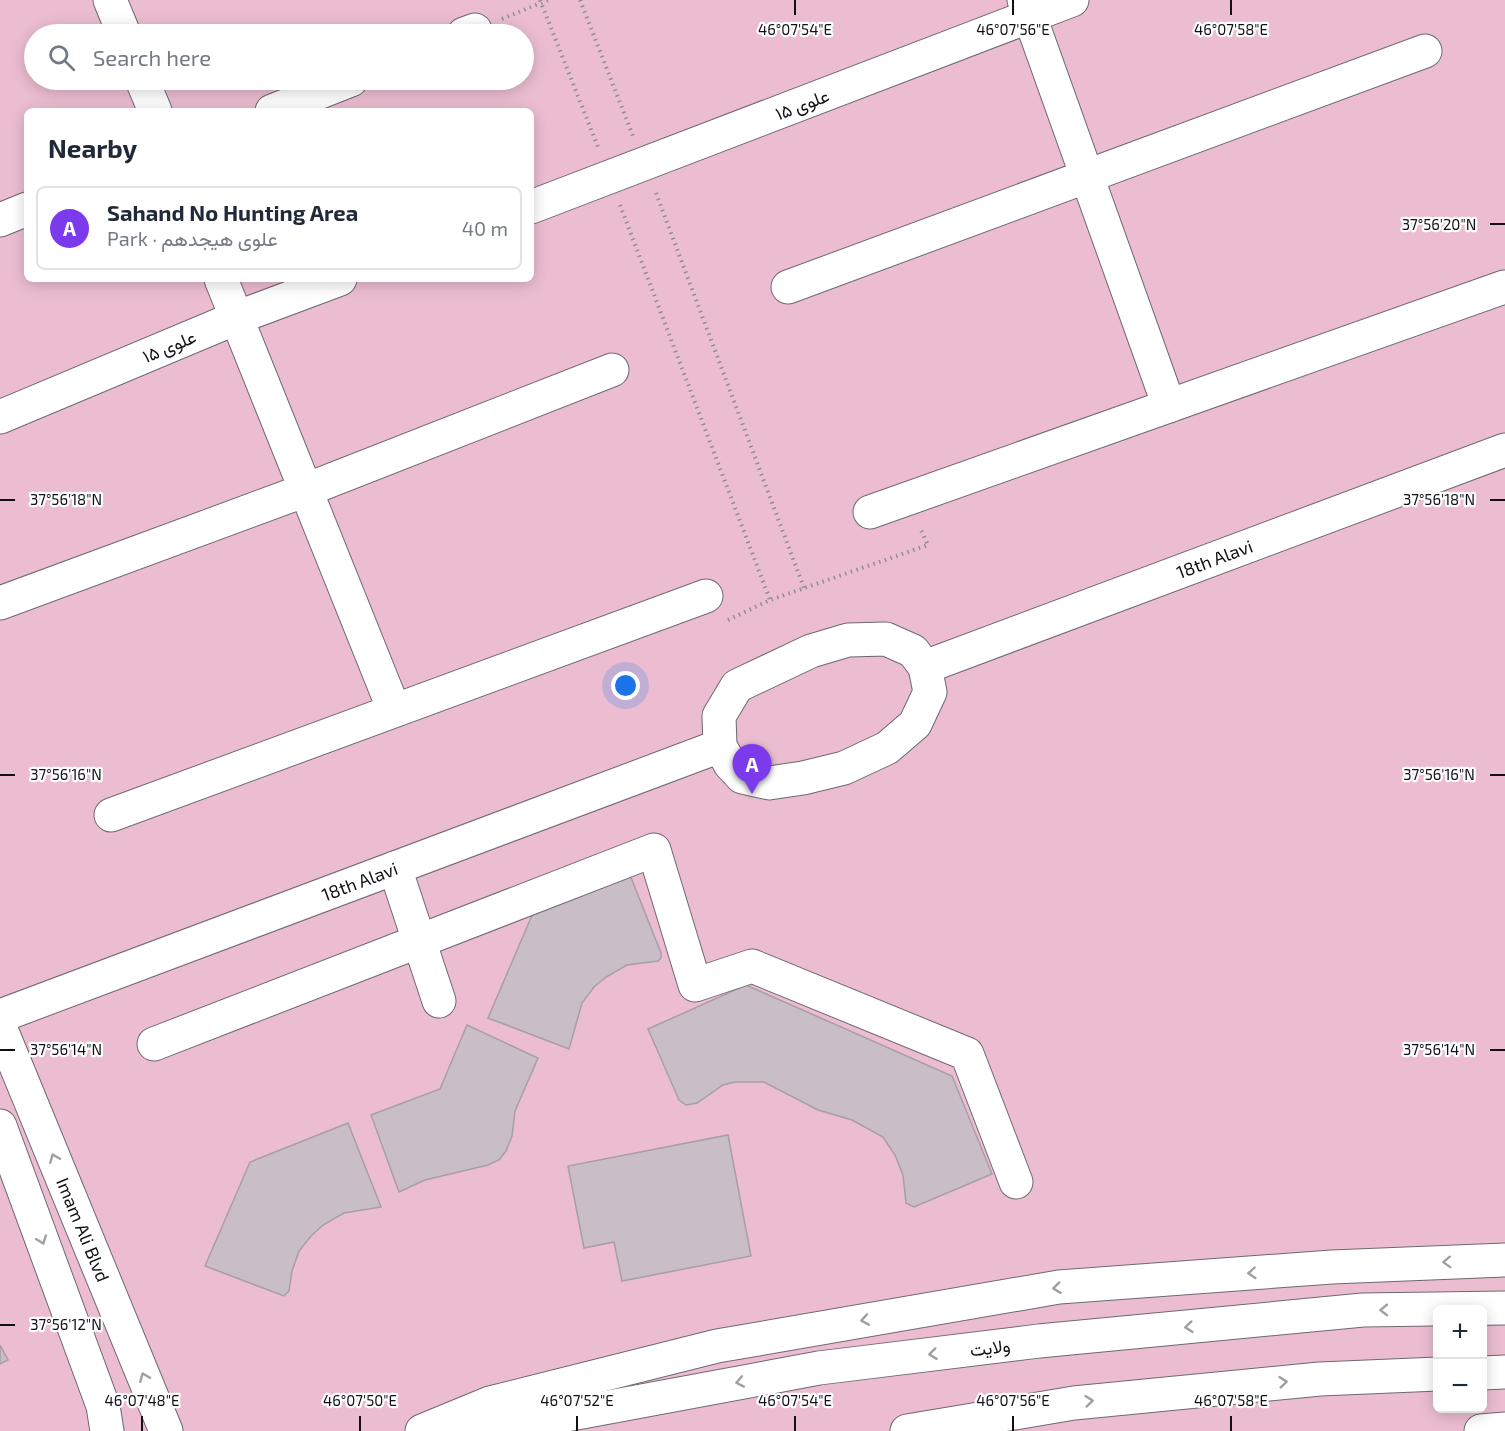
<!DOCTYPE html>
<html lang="en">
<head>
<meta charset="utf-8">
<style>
	:root { --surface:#fff; --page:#f2f2f3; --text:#1f2937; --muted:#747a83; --line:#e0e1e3; --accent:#7c3aed }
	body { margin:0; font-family:"Exo 2",Vazirmatn,sans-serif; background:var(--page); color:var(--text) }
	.controls { position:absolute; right:18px; bottom:18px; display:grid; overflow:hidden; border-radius:9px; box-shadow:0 3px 15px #0003 }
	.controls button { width:54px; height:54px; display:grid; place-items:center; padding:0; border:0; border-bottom:2px solid var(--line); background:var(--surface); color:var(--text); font:30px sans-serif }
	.you { position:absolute; left:626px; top:686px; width:21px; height:21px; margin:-15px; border:4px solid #fff; border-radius:50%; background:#1a73e8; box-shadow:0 0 0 9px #1a73e833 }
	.badge { display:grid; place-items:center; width:39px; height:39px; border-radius:50%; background:var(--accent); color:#fff; font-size:20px; font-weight:700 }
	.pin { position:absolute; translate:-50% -50px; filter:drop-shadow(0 2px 3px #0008) }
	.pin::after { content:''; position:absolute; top:32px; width:21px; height:18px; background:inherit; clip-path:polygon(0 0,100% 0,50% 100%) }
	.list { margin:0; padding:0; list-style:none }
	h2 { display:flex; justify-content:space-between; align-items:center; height:78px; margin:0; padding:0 24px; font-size:26px }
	h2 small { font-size:20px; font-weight:400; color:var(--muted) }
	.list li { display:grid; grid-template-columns:39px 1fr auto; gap:18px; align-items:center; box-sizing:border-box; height:84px; margin:0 12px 12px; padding:0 12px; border:2px solid var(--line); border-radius:9px }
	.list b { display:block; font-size:22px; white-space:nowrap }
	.list p { margin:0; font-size:20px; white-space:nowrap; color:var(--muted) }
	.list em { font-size:20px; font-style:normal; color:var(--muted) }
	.icon { flex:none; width:33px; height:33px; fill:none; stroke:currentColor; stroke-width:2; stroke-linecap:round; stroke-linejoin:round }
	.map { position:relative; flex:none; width:1505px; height:1431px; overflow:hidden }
	.search { position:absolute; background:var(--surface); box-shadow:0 3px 15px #0003; left:24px; top:24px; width:510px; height:66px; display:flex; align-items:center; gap:15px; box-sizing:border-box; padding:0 21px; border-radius:33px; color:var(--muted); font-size:22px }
	.panel { position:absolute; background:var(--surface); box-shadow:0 3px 15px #0003; left:24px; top:108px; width:510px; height:174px; border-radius:9px }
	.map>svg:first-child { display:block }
	.green { fill:#ecbdd1; fill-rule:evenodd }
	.building { fill:#c9bec7; stroke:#a89ea7; stroke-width:1.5 }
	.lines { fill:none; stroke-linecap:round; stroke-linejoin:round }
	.minor-casing { stroke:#6e6872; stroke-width:35 }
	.tertiary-casing { stroke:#6e6872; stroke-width:35 }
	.secondary-casing { stroke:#6e6872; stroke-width:35 }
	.primary-casing { stroke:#6e6872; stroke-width:35 }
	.path { stroke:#918d95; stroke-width:4; stroke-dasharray:1.5 4.5; stroke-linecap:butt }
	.minor { stroke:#fff; stroke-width:33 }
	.tertiary { stroke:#fff; stroke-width:33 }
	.secondary { stroke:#fff; stroke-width:33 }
	.primary { stroke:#fff; stroke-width:33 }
	.oneway { stroke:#a09fa1 }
	.ticks { fill:none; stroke:#121014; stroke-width:2 }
	.labels { text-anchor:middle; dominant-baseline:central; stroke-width:4.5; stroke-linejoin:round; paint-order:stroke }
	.street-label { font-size:18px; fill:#121014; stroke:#fefefe }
	.ticks-label { font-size:15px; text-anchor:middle; fill:#121014; stroke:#fefefe; stroke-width:4.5; stroke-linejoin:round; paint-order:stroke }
</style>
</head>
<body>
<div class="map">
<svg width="1505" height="1431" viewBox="0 0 1505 1431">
	<rect width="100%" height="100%" fill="#f4eefa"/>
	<path class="green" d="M0,0H1505V1431H0ZM34,34H524V80H34ZM27,111H531V279H27ZM1438,1310H1482V1408H1438Z"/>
	<path class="building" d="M630,875L661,953V958L658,961L627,965L606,977L594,987L582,1003L569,1049L488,1018L533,913Z
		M746,985L952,1076L992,1174L914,1207L906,1203L903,1175L895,1155L883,1137L852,1120L818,1110L764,1082H735L723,1085L697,1103L686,1105L679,1100L648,1029Z
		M467,1025L538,1058L515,1111L512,1136L506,1151L499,1160L488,1165L425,1180L399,1192L371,1115L440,1089Z
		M348,1123L381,1207L344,1213L323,1225L311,1236L299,1251L292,1271L289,1291L284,1296L205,1266L250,1162Z
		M728,1135L751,1256L622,1281L614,1242L584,1248L568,1166Z
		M0,1345L8,1360L0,1364Z"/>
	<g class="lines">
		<g class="minor-casing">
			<g id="minor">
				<path d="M110,0L124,34"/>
				<path d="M1024,0L1169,406"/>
				<path d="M464,34L475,30"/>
				<path d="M142,80L155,111"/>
				<path d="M272,111L351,80"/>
				<path d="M531,207L1072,0"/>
				<path d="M0,220L27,209"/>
				<path d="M221,279L394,710"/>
				<path d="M788,287L1425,51"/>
				<path d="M0,417L236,318L340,279"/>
				<path d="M870,512L1504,287"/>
				<path d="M0,603L306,490L612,370"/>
				<path d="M886,639L913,651L925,667L930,692L915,724L887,748L844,768L803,778L769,783L742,777L730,764L720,746L719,716L737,686L811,651L848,640Z"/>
				<path id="s1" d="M925,667L1505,450"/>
				<path d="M111,815L706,596"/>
				<path d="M395,868L439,1001"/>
				<path id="s2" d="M0,1016L720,746"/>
				<path d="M154,1044L654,850L695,985L752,966L967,1054L1016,1182"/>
			</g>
		</g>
		<g class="tertiary-casing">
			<g id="tertiary">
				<path id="s3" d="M0,1027L166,1431"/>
				<path d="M0,1126L103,1406L107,1431"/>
			</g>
		</g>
		<g class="secondary-casing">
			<path id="secondary" d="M422,1431L490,1403L717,1346L1059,1287L1332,1267L1505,1260
				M1481,1431L1505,1429"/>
		</g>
		<g class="primary-casing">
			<path id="primary" d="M1482,1373L1505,1372
				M480,1431L819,1368L1039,1341L1363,1310L1505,1308
				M907,1431L1074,1403L1320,1379L1438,1374"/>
		</g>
		<path class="path" d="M540,0L598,147
			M580,0L633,136
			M502,19L548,0
			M656,193L804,588
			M620,205L770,600
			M728,620L770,600L928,545L920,528"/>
		<use href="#minor" class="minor"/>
		<use href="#tertiary" class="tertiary"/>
		<use href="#secondary" class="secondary"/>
		<use href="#primary" class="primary"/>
	</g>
	<defs><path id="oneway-chevron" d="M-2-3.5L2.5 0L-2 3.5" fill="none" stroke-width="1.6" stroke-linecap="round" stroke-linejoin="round" transform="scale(1.5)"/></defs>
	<g class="oneway">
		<use href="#oneway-chevron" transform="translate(54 1158) rotate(-112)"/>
		<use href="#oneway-chevron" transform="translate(42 1240) rotate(70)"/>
		<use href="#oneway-chevron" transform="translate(1447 1262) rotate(178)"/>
		<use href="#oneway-chevron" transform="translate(1252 1273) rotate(176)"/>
		<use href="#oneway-chevron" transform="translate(1057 1288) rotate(173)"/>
		<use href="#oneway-chevron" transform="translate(1384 1310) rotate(179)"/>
		<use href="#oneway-chevron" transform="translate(865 1320) rotate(170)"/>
		<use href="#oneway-chevron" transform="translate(1189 1327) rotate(174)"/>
		<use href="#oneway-chevron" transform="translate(933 1354) rotate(173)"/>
		<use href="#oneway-chevron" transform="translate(144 1377) rotate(-112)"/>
		<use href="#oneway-chevron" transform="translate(740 1382) rotate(169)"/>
		<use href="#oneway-chevron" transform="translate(1283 1382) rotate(-6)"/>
		<use href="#oneway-chevron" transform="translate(1089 1401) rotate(-6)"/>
	</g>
	<path class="ticks" d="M795,0V15M1013,0V15M1231,0V15M1490,224H1505M0,500H15M1490,500H1505M0,775H15M1490,775H1505M0,1050H15M1490,1050H1505M0,1325H15M142,1416V1431M360,1416V1431M577,1416V1431M795,1416V1431M1013,1416V1431M1231,1416V1431"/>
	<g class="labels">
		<g class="street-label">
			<text transform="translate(802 104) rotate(-21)">علوی ۱۵</text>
			<text transform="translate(169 346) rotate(-23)">علوی ۱۵</text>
			<text stroke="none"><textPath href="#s1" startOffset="309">18th Alavi</textPath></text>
			<text stroke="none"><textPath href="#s2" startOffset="384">18th Alavi</textPath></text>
			<text stroke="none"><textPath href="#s3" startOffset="219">Imam Ali Blvd</textPath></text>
			<text transform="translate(990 1347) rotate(-7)">ولایت</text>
		</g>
	</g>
	<g class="ticks-label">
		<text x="795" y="35">46°07'54"E</text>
		<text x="1013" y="35">46°07'56"E</text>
		<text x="1231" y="35">46°07'58"E</text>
		<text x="1439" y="230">37°56'20"N</text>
		<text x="66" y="505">37°56'18"N</text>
		<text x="1439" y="505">37°56'18"N</text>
		<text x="66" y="780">37°56'16"N</text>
		<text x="1439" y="780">37°56'16"N</text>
		<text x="66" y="1055">37°56'14"N</text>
		<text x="1439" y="1055">37°56'14"N</text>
		<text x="66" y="1330">37°56'12"N</text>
		<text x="142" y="1406">46°07'48"E</text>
		<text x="360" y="1406">46°07'50"E</text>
		<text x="577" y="1406">46°07'52"E</text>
		<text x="795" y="1406">46°07'54"E</text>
		<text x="1013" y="1406">46°07'56"E</text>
		<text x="1231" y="1406">46°07'58"E</text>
	</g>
</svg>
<div class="controls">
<button>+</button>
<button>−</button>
</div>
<div class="you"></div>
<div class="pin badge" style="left:752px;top:794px">A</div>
<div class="search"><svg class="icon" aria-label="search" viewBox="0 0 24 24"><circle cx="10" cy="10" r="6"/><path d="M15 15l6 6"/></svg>Search here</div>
<section class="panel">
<h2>Nearby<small></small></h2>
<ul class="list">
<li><span class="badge">A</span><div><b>Sahand No Hunting Area</b><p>Park · علوی هیجدهم</p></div><em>40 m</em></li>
</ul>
</section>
</div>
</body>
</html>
